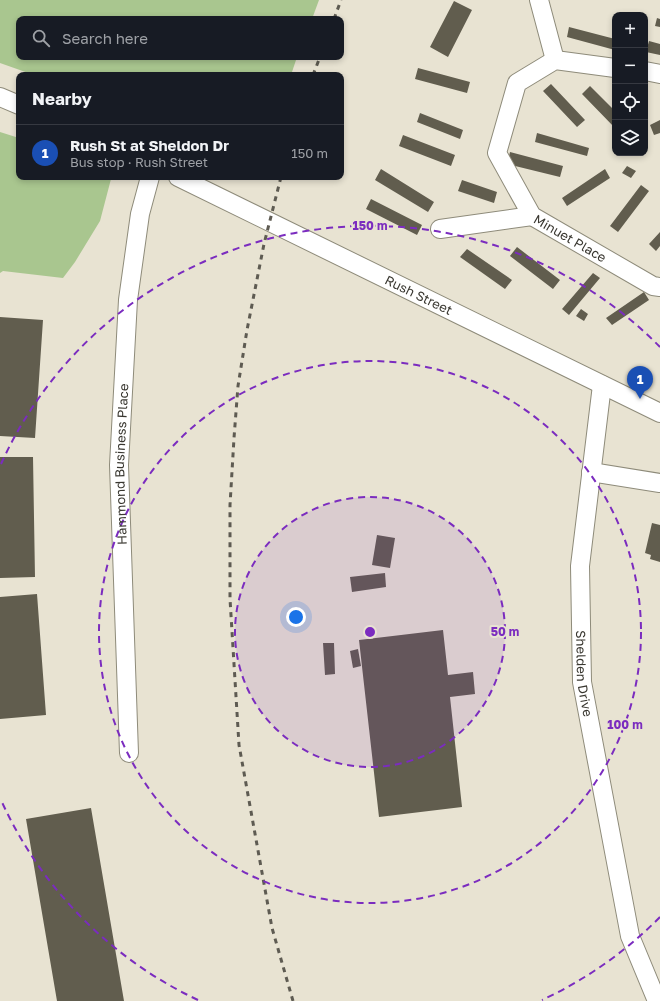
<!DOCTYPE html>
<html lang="en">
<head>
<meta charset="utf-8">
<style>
	:root { --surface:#171b24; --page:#20242c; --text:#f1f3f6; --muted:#9ea1a6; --line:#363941; --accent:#8c9099 }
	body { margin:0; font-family:"Golos Text",sans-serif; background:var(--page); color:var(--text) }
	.controls { position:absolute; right:12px; top:12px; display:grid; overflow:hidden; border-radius:8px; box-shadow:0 2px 6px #0003 }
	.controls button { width:36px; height:36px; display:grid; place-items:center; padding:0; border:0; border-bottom:1px solid var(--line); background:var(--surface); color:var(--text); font:20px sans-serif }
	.you { position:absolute; left:296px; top:617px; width:14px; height:14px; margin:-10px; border:3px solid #fff; border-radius:50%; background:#1a73e8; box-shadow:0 0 0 6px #1a73e833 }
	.badge { display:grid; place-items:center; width:26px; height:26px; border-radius:50%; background:var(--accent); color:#fff; font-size:13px; font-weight:700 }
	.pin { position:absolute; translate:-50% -33px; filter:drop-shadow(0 1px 2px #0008) }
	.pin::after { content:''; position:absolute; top:21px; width:14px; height:12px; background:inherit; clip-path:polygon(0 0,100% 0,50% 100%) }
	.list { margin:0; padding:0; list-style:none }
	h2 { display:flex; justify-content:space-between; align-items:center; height:52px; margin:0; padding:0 16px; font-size:17px }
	h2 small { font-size:13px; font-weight:400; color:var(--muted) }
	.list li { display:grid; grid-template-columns:26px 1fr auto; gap:12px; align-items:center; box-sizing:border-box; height:56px; padding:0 16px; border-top:1px solid var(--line) }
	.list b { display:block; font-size:15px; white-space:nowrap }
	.list p { margin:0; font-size:13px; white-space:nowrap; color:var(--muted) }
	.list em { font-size:13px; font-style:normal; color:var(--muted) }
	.icon { flex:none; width:22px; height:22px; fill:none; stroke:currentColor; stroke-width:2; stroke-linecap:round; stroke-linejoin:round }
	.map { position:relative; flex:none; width:660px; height:1001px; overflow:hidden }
	.search { position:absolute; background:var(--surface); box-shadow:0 2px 6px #0003; left:16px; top:16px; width:328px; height:44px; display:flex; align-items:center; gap:10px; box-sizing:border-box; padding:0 14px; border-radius:8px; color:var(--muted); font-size:15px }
	.panel { position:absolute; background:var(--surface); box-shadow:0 2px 6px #0003; left:16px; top:72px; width:328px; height:108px; border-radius:8px }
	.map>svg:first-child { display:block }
	.green { fill:#a9c68f }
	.building { fill:#615d4e }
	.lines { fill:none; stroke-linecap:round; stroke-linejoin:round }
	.minor-casing { stroke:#8e8b7a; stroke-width:20 }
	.minor { stroke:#fff; stroke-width:18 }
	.rail { stroke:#5e5b52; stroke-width:3; stroke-dasharray:5 5; stroke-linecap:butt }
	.ring { fill:none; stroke:#7b2cbf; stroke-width:2; stroke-dasharray:7 5 }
	.labels { text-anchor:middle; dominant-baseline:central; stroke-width:4; stroke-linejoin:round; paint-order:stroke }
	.street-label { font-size:13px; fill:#393730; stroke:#e8e3d2 }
	.centre { fill:#7b2cbf; stroke:#e8e3d2; stroke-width:2 }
	.ring-label { font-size:12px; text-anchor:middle; font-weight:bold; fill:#7b2cbf; stroke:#e8e3d2; stroke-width:4; stroke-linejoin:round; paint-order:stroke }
</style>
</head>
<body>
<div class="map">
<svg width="660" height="1001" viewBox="0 0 660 1001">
	<rect width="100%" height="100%" fill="#e8e3d2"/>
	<path class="green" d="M0,0H319L312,19H19V57H297L291,75H34L0,63Z
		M0,132L19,138V177H107L111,179L100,221L75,262L63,278L3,271L0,273Z"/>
	<path class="building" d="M454,1L472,10L448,57L430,47Z
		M657,18L660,19V27L655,26Z
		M569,27L615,39V50L567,37Z
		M649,41L660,44V55L646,52Z
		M418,68L470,82L467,93L415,79Z
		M551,84L585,120L577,127L543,91Z
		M590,86L615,111V128L582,94Z
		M420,113L463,130L460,139L417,122Z
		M660,120V133L654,135L650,125Z
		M537,133L589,148L587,156L535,142Z
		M403,135L455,155L451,166L399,146Z
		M510,152L563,166L560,177L507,164Z
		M627,166L636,171L631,178L622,173Z
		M381,169L434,202L428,212L375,180Z
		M605,169L610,178L567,206L562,198Z
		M462,180L497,192L494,203L458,191Z
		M641,185L649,191L618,232L610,226Z
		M371,199L422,225L417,235L366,209Z
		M660,232V246L656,251L649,244Z
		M517,247L560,280L553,289L510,256Z
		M467,249L512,280L505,289L460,257Z
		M593,273L600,278L569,315L562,309Z
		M644,292L649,300L612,325L606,318Z
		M581,309L588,314L584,321L576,316Z
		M0,317L43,320L35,438L0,436Z
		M0,457H33L35,577L0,578Z
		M652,523L660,525V562L650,559L651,555L645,553Z
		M377,535L395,538L390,568L372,565Z
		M385,573L386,587L352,592L350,577Z
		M37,594L46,715L0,719V597Z
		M443,630L448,675L473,672L475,694L450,697L462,807L379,817L359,640Z
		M323,643H334L335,674L325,675Z
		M358,649L361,666L353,668L350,651Z
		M91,808L124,1001H57L26,819Z"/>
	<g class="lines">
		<g class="minor-casing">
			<g id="minor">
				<path d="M539,0L555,60"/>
				<path id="s1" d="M615,68L555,60L517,83L497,153L532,216L653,286L660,287"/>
				<path d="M645,71L660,74"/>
				<path d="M0,97L19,105"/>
				<path id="s2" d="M178,177L660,413"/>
				<path d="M440,229L532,216"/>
				<path id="s3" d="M602,385L580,566L582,682L630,936L657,1001"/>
				<path d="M591,472L660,483"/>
				<path id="s4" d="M129,753L119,465L128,300L140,214L150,177"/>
			</g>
		</g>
		<use href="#minor" class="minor"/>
		<path class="rail" d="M334,19L341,0
			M313,75L320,57
			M281,177L264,244L247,330L238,386L234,438L230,505V599L239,745L272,928L293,1001"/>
	</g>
	<circle cx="370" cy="632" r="135" fill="#7b2cbf" fill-opacity=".12"/>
	<g class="ring">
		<circle cx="370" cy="632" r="135"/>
		<circle cx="370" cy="632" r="271"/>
		<path d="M660 917A406 406 0 0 1 542 1000M198 1000A406 406 0 0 1 1 800M1 464A406 406 0 0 1 660 347"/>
	</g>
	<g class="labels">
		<g class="street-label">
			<text stroke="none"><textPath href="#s1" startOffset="294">Minuet Place</textPath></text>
			<text stroke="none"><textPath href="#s2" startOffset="268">Rush Street</textPath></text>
			<text stroke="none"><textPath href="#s4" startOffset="289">Hammond Business Place</textPath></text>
			<text stroke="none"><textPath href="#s3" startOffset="290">Shelden Drive</textPath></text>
		</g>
	</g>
	<circle cx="370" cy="632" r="6" class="centre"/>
	<g class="ring-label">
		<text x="370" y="230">150 m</text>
		<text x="505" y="636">50 m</text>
		<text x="625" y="729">100 m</text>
	</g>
</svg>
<div class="controls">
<button>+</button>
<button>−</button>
<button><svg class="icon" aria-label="locate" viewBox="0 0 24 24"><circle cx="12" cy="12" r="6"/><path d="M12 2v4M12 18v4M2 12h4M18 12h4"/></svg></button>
<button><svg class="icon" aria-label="layers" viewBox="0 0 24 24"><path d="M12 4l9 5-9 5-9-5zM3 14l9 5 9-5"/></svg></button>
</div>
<div class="you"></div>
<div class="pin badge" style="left:640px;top:399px;background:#1a4fb4">1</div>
<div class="search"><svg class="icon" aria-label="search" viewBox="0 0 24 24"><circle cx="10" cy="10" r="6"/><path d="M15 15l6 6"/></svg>Search here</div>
<section class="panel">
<h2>Nearby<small></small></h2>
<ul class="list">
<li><span class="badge" style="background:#1a4fb4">1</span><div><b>Rush St at Sheldon Dr</b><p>Bus stop · Rush Street</p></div><em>150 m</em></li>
</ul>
</section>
</div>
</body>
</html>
